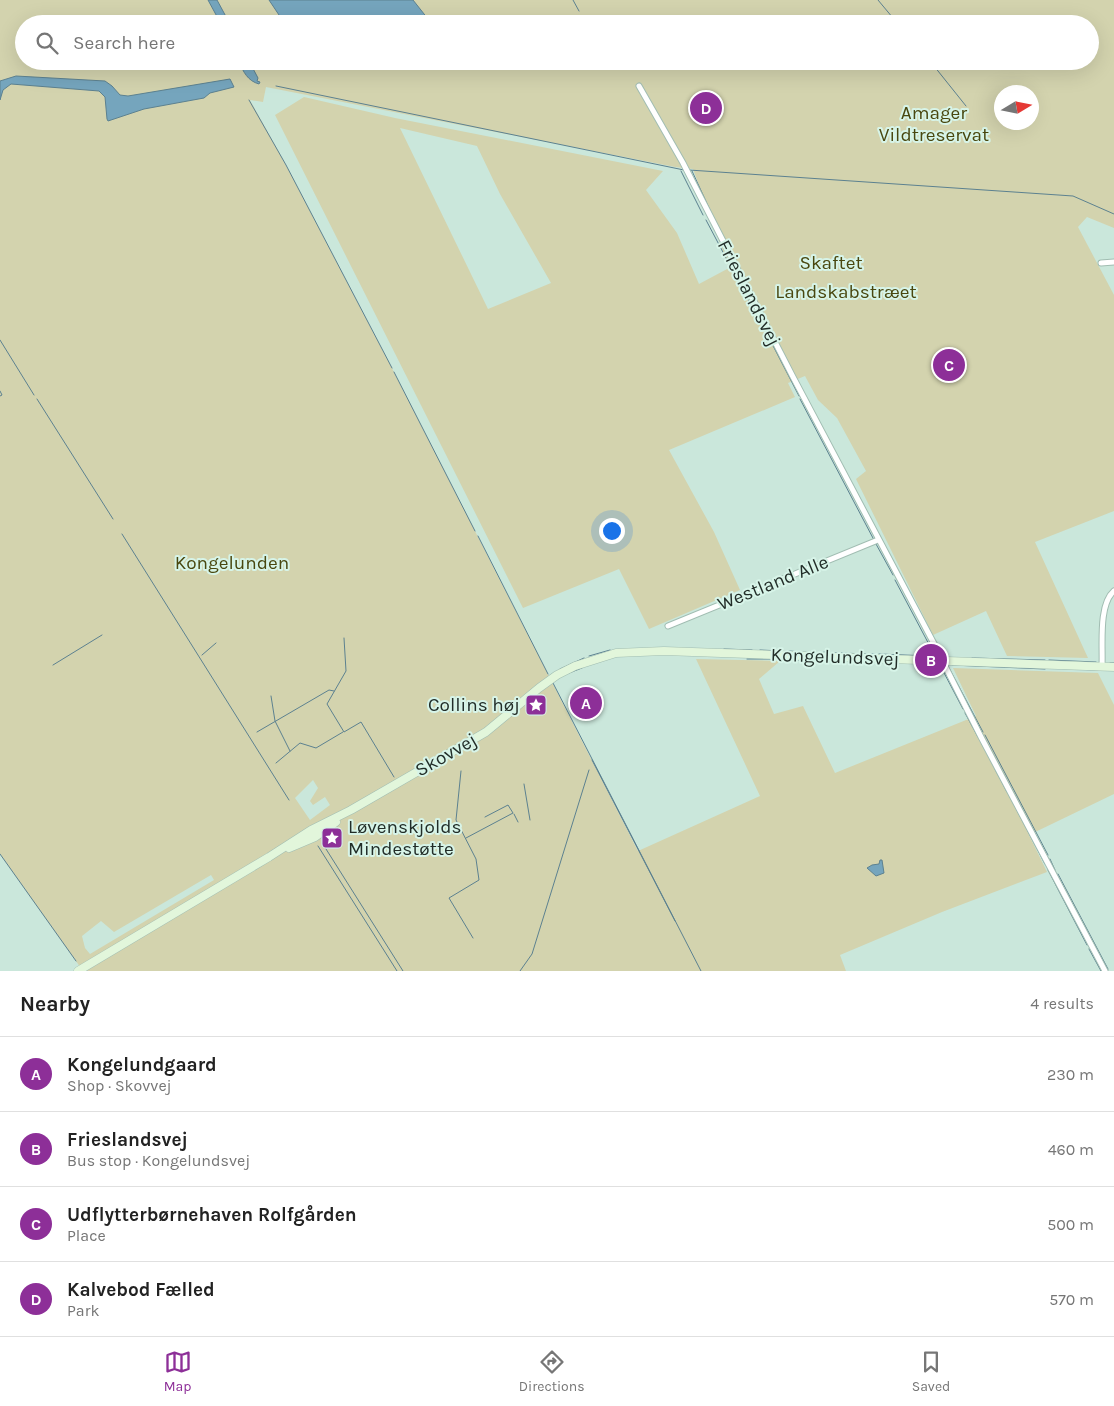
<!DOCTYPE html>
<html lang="en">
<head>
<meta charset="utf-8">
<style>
	:root { --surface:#fff; --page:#f6f6f6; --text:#222; --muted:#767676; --line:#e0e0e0; --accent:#8d2f98 }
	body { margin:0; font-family:Karla,sans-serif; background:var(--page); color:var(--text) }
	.compass { position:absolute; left:994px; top:85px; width:45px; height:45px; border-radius:50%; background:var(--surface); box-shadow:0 5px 20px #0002; rotate:80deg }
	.you { position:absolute; left:611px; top:530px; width:18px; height:18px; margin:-12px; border:4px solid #fff; border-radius:50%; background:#1a73e8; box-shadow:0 0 0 8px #1a73e833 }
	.badge { display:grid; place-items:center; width:32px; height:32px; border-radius:50%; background:var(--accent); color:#fff; font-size:16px; font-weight:700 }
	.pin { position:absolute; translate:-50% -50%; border:2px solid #fff; box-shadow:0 1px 5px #0006 }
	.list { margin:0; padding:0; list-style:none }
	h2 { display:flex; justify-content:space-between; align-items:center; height:65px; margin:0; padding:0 20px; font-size:21px }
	h2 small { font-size:16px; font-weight:400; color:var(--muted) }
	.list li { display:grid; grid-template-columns:32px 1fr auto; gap:15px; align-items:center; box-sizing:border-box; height:75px; padding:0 20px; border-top:1px solid var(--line) }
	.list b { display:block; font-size:19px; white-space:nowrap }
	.list p { margin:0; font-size:16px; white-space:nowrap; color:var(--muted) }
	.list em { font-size:16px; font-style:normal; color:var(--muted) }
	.icon { flex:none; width:28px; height:28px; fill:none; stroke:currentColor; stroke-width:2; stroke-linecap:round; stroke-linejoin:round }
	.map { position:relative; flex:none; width:1114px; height:971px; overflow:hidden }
	.search { position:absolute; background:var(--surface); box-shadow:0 5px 20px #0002; left:15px; right:15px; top:15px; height:55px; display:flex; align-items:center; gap:12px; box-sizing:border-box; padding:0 18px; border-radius:28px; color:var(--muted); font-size:19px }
	.sheet { height:365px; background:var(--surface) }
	nav { display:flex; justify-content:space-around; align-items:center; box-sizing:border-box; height:70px; border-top:1px solid var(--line); background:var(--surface); font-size:14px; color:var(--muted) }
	nav a { display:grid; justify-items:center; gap:2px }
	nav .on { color:var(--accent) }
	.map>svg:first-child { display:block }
	.green { fill:#d3d3ae; fill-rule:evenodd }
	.water { fill:#75a5bd; stroke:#5c8190 }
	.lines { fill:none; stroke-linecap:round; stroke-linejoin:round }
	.stream { stroke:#5c8190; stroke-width:1 }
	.street-casing { stroke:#a1bdb2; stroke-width:7 }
	.secondary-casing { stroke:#a1bdb2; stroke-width:9 }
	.street { stroke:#fff; stroke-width:5 }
	.secondary { stroke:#e2f6db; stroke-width:8 }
	.labels { text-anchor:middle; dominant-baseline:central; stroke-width:4; stroke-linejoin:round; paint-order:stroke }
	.park-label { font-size:19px; fill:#49470f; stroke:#d7f4e8 }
	.street-label { font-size:19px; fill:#222d28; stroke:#d7f4e8 }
	.poi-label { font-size:19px; fill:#222d28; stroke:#d7f4e8; text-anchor:end }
</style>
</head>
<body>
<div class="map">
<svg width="1114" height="971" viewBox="0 0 1114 971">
	<rect width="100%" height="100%" fill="#cae7db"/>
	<path class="green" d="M0,0H208L221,24H24V61H239L242,68L243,61H1090V24H223L210,0H1114V228L1087,217L1078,227L1114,295V511L1035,542L1088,658L1007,656L986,611L933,635L856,479L866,471L837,418L818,400L805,376L788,383L795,397L669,450L714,532L740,590L649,629L619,569L523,608L275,115L304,97L395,118L663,171L646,190L677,233L699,284L729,268L693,169L675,167L266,87L263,102L250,100L286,165L394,372L638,851L760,796L696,659L780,661L759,679L774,714L803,706L835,773L976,716L953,668L1098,673L1114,705V794L1029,835L1047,872L942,912L840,955L846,971H83L0,854ZM1002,92H1032V122H1002ZM400,128L477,146L500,194L551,283L488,309ZM313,780L318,788L310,801L313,805L325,797L330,805L310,820L295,798ZM211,875L214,880L90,954L85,948L82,936L101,921L114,932Z"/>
	<path class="water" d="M208,0H217L230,24H221Z
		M269,0H413L432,24H299L295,21L290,24H285Z
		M239,61H249L258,78L257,81L260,82L259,84C248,81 243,72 239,61Z
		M16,76L105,81L112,86L120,95L128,96L230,79L234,87L210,93L204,98L144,109L108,121L107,119L105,97L99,91L11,84L3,90L0,100V81Z
		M880,860H882L884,873L876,876L867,868L872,865L879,864Z"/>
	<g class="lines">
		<path class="stream" d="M573,0L579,11
			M878,0L898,24
			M930,61L966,106
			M276,86L684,170
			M249,100L286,165L392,368
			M689,170L1073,196L1114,214
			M681,171L703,215
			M692,171L710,210
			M706,220L753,309
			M755,311L799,396
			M0,340L34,395
			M394,372L475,531
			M0,391L2,395L0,396
			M37,399L113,519
			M800,399L874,540
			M122,534L289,800
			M478,536L548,674
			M876,544L893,575
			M895,580L933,652
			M344,638L346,671L327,704L344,732L361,722L394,777
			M724,649L752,650
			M760,650L781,651
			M789,651L801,652
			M824,652H828
			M832,653H837
			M841,653L866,654
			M871,654H875
			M879,654L929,656
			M202,655L216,643
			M589,656L610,650
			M972,658L1045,660
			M747,659H774
			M780,659L824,661
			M1049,660L1096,662
			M1110,663H1114
			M53,665L102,635
			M952,665L1045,669
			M949,668L983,732
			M1049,668L1098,670
			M560,669L584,658
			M942,669L963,709
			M569,673L582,668
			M553,683L701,971
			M271,696L275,721L290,751
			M965,713L978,737
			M257,732L329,690L334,691
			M985,735L1048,855
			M592,760L675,921
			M276,763L300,743L316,748L343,732
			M995,769L1007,792
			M461,771L456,820L476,859L479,880L449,898L473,938
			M524,784L530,820
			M1010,797L1045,864
			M514,814L518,822
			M466,838L513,813L508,805L485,817
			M318,846L397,971
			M326,849L403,971
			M0,854L76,961
			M1050,859L1055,870
			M1048,870L1087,945
			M1058,874L1108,969
			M1089,949L1101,971
			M520,971L532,954L589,770"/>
		<g class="street-casing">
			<path id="street" d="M639,86L683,163L792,375L940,655V661
				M1101,263L1114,262
				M668,626L878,540
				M946,661L945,666L981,737L1105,971
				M1102,666C1103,646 1098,605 1114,591"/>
		</g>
		<g class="secondary-casing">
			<path id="secondary" d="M289,848L315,837L336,822
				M78,971L269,857L311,830L351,810L486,732L539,688L557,675L575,666L616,653L664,651L1114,667"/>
		</g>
		<use href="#street" class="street"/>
		<use href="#secondary" class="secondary"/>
	</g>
	<defs>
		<g id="sight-square" transform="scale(1.125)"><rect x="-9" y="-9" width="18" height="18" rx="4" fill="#8d2f98" stroke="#d7f4e8"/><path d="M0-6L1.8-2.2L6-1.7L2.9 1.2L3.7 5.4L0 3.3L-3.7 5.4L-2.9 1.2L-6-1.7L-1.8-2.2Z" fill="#fff"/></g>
	</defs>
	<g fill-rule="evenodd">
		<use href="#sight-square" x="536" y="705"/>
		<use href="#sight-square" x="332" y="838"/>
	</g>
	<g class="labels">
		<g class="park-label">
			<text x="934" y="113">Amager<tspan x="934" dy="22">Vildtreservat</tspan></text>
			<text x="831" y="263">Skaftet</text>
			<text x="846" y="292">Landskabstræet</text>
			<text x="232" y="563">Kongelunden</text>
		</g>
		<g class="street-label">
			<text transform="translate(749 293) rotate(63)">Frieslandsvej</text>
			<text transform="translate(773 583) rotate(-22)">Westland Alle</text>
			<text transform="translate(835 657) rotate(2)">Kongelundsvej</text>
			<text transform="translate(446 755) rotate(-30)">Skovvej</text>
		</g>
		<g class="poi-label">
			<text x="520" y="705">Collins høj</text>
			<text x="348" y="827" text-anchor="start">Løvenskjolds<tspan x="348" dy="22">Mindestøtte</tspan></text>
		</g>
	</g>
</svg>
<svg class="compass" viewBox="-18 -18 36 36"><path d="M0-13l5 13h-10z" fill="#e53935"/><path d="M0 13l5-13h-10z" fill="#767676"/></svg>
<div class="you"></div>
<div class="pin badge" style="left:586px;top:703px">A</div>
<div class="pin badge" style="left:931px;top:660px">B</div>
<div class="pin badge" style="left:949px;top:365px">C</div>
<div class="pin badge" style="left:706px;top:108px">D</div>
<div class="search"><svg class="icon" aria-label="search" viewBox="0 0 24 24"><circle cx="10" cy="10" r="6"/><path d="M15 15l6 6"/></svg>Search here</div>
</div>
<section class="sheet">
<h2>Nearby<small>4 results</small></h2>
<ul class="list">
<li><span class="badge">A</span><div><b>Kongelundgaard</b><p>Shop · Skovvej</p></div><em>230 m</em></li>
<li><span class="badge">B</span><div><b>Frieslandsvej</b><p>Bus stop · Kongelundsvej</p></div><em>460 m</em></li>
<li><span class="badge">C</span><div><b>Udflytterbørnehaven Rolfgården</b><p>Place</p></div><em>500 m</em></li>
<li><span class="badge">D</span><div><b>Kalvebod Fælled</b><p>Park</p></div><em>570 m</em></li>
</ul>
</section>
<nav>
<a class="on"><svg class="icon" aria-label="map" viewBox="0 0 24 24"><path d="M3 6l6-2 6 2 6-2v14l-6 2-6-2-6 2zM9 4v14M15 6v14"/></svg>Map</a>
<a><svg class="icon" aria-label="directions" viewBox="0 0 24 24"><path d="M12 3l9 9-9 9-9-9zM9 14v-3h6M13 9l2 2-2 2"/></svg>Directions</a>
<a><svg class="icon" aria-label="saved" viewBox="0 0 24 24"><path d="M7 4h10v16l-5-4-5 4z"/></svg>Saved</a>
</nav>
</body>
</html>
